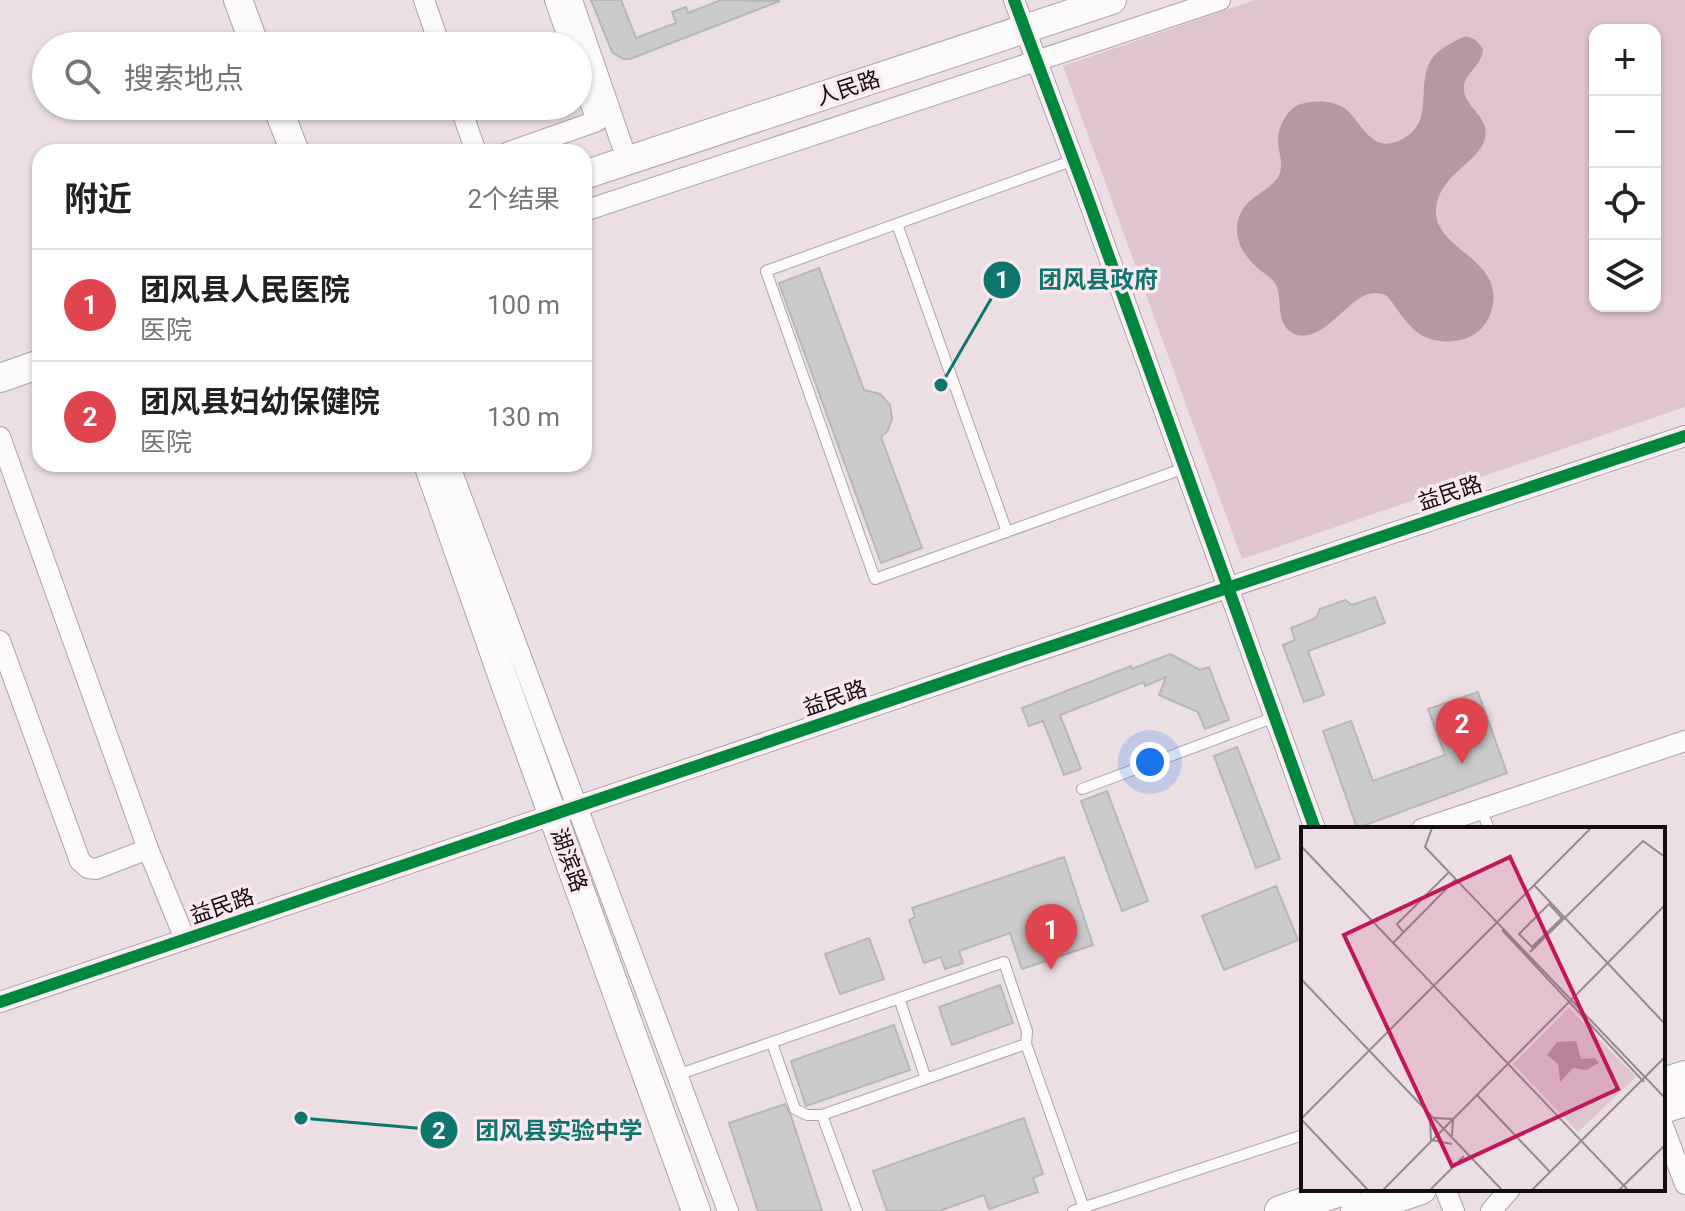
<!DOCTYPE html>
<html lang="zh">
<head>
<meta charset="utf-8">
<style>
	:root { --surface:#fff; --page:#f2f2f2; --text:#222; --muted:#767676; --line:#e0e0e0; --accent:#111827 }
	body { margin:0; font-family:Roboto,"Noto Sans SC",sans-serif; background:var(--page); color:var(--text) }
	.controls { position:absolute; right:24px; top:24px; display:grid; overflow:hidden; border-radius:16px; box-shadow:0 2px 6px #0004 }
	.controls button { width:72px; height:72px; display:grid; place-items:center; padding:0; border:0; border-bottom:2px solid var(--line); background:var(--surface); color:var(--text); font:40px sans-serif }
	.you { position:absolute; left:1150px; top:762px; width:28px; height:28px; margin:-20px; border:6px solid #fff; border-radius:50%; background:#1a73e8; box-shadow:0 0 0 12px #1a73e833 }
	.badge { display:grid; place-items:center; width:52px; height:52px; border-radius:50%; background:var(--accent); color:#fff; font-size:26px; font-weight:700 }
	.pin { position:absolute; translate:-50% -66px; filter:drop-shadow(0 2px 4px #0008) }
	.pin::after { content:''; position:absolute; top:42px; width:28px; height:24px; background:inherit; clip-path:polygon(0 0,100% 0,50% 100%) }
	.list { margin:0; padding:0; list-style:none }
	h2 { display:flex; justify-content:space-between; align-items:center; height:104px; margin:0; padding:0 32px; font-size:34px }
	h2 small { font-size:26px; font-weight:400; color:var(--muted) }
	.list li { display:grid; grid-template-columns:52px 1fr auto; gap:24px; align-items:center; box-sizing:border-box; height:112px; padding:0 32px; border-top:2px solid var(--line) }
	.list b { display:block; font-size:30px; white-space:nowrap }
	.list p { margin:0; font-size:26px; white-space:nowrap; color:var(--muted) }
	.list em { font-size:26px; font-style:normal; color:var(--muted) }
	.icon { flex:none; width:44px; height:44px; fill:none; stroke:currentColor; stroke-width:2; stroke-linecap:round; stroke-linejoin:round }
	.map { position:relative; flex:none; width:1685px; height:1211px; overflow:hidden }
	.search { position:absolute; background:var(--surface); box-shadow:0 2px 6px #0004; left:32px; top:32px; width:560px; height:88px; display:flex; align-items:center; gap:20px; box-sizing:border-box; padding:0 28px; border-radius:44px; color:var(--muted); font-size:30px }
	.panel { position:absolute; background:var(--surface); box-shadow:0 2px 6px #0004; left:32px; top:144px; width:560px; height:328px; border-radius:24px }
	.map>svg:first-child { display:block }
	.green { fill:#dec5cf; fill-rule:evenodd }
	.water { fill:#b697a4 }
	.building { fill:#cccbcb; stroke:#b8b7b7; stroke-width:2 }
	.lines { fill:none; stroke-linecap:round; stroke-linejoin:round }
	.lane-casing { stroke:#ada3a7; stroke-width:12 }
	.street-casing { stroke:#ada3a7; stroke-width:22 }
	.secondary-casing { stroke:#ada3a7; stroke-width:30 }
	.primary-casing { stroke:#ada3a7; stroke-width:32 }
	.lane { stroke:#fcfafb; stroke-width:10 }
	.street { stroke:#fcfafb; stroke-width:20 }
	.secondary { stroke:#fcfafb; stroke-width:28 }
	.primary { stroke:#fcfafb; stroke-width:30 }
	.cycleway-casing { stroke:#fce8f0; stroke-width:17 }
	.cycleway { stroke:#00873e; stroke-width:12 }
	.labels { text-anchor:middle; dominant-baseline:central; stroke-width:7; stroke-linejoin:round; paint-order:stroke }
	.street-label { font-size:22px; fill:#150d11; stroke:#fce8f0 }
	.inset-road { fill:none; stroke:#968b90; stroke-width:2 }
	.view { fill:#c2185b; fill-opacity:0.15; stroke:#c2185b; stroke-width:4 }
	.inset-edge { fill:none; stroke:#150d11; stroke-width:4 }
	.leader { fill:none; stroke:#0f766e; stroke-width:3 }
	.callout-dot { fill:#0f766e; stroke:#fce8f0; stroke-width:3 }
	.mark-label { font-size:24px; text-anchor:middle; font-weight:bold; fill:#fff }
	.callout-label { font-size:24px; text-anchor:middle; font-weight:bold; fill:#0f766e; stroke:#fce8f0; stroke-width:7; stroke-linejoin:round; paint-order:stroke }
</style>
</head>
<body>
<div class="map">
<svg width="1685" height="1211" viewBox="0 0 1685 1211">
	<rect width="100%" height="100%" fill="#ecdfe4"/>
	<path class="green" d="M1255,0H1685V407L1242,559L1063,66ZM1595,30H1655V306H1595Z"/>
	<path class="water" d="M1466,36L1476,40L1483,49C1482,67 1461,75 1464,91C1466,108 1490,117 1485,139C1478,163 1440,174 1436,208C1432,252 1511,258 1490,315C1485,327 1477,335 1464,339C1454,342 1444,342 1434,340C1409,334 1402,313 1386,295C1380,293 1374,292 1368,294C1345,301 1319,349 1291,332C1276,322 1282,301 1277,287C1274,279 1266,275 1260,270C1247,259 1237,246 1237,229C1238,195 1272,194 1280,173C1283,163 1279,153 1278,143C1277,128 1287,108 1301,104C1315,100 1336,100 1348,111C1364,127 1374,157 1406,137C1434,119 1416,85 1431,60C1438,48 1455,41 1466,36Z"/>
	<path class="building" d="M591,0H621L636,38L676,23L672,12L686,7L688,13L721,0L780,1L630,59H623L612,52Z
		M819,268L864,390L880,394L890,405L892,419L887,432L881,437L922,548L881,563L779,283Z
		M1375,597L1385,623L1308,651L1324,695L1304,702L1283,645L1295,640L1291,628L1316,618L1320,609L1345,600L1352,605Z
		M1170,654L1200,670L1209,667L1229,720L1205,729L1198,712L1159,695L1166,677L1145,686L1144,682L1060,715L1081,769L1064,775L1043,721L1029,726L1022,708L1131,666L1132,669Z
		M1478,692L1507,773L1357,828L1323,731L1351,721L1373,781L1445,755L1428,709Z
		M1237,747L1280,859L1256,868L1214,756Z
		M1107,791L1148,901L1122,911L1081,801Z
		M1064,857L1093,945L1022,969L1010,933L959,951L963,963L945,969L941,957L924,963L909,920L915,917L912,908Z
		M1276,886L1298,940L1224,970L1202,916Z
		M869,938L884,979L840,994L825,954Z
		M1000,985L1013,1023L952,1045L939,1007Z
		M894,1025L910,1070L806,1106L791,1061Z
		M785,1104L791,1116L822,1211H758L729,1123Z
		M1024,1118L1043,1174L1033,1178L1038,1192L989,1209L984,1195L939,1211H887L873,1171Z"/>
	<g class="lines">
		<g class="lane-casing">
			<path id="lane" d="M1074,160L766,271L875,579L1185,468
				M897,224L1007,532
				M1082,789L1275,717
				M1481,809L1489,829
				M899,998L926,1079
				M772,1043L795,1109L807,1115H822
				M677,1075L1004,962L1027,1031L1026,1044L1085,1211
				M857,1211L822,1115L1026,1044
				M1073,1211L1303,1135"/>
		</g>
		<g class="street-casing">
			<path id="street" d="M424,0L440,46
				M555,0L571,46
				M572,0L622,145
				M1014,0L1087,196L1315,829
				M460,106L476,152
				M509,152L597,121L578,67
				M584,211L1220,0
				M0,437L148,849L185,939
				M449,464L728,1211
				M0,641L80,861L88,868L96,869L148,849
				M1422,829L1685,741
				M0,1002L989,667L1685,436
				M1663,1126L1685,1184
				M1445,1189L1454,1211
				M1491,1211L1510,1189"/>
		</g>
		<g class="secondary-casing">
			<path id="secondary" d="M238,0L255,46
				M277,106L295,152
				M584,175L1112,0
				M0,378L40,364
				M428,464L507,689L696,1211"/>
		</g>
		<g class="primary-casing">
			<path id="primary" d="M1663,1083L1685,1076
				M1663,1108L1685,1101
				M1280,1211L1346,1189
				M1356,1211L1421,1189"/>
		</g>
		<use href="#lane" class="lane"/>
		<use href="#street" class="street"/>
		<use href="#secondary" class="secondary"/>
		<use href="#primary" class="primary"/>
		<g class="cycleway-casing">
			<path id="cycleway" d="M1014,0L1087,196L1315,829
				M0,1002L989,667L1685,436"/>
		</g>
		<use href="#cycleway" class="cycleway"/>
	</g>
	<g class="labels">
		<g class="street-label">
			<text transform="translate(848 88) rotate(-18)">人民路</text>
			<text transform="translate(1450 493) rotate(-18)">益民路</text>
			<text transform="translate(835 698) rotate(-19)">益民路</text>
			<text transform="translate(569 860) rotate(70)">湖滨路</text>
			<text transform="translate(222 906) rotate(-19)">益民路</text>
		</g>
	</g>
	<g transform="translate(1301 827)">
		<rect width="364" height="364" fill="#ecdfe4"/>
		<path d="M268,181L335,250L277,305L212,237Z" fill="#dec5cf"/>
		<path d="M275,214L280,232L294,231L298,236L285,243L272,241L259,255L257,237L246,228L256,215Z" fill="#b697a4"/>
		<path class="inset-road" d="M131,1L124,20L364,271M0,19L327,363M233,58L364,197M248,77L261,91L231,120L218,107ZM201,103L343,255M102,105L96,97L148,45M92,116L155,52M229,125L342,14L364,30M0,152L201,363M176,268L249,345M133,291L152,292L151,309M0,292L67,363M0,292L290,1M129,293L130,313L151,317M82,363L364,78M129,363L163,329M231,363L364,230M318,363L364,318"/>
		<path class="view" d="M209,30L317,262L151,339L43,108Z"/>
		<rect width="364" height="364" class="inset-edge"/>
	</g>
	<path class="leader" d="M941 385L1002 280M301 1118L439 1130"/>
	<g class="callout-dot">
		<circle cx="941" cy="385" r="8"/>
		<circle cx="301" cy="1118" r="8"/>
		<circle cx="1002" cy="280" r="20"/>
		<circle cx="439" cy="1130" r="20"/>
	</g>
	<g class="mark-label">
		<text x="1002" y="288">1</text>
		<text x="439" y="1139">2</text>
	</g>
	<g class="callout-label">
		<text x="1098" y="288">团风县政府</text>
		<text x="559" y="1139">团风县实验中学</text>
	</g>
</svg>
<div class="controls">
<button>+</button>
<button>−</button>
<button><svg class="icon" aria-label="locate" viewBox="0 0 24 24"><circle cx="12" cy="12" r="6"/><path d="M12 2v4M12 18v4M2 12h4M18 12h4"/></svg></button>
<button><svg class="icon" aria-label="layers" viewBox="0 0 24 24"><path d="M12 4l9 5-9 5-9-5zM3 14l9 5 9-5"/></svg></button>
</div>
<div class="you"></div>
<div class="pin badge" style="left:1051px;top:970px;background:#e0444e">1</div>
<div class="pin badge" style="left:1462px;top:764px;background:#e0444e">2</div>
<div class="search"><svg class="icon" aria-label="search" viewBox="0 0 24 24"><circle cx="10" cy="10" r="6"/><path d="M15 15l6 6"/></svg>搜索地点</div>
<section class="panel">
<h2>附近<small>2个结果</small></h2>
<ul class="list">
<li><span class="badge" style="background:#e0444e">1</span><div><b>团风县人民医院</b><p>医院</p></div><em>100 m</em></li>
<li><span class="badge" style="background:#e0444e">2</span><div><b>团风县妇幼保健院</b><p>医院</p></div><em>130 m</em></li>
</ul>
</section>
</div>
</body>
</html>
